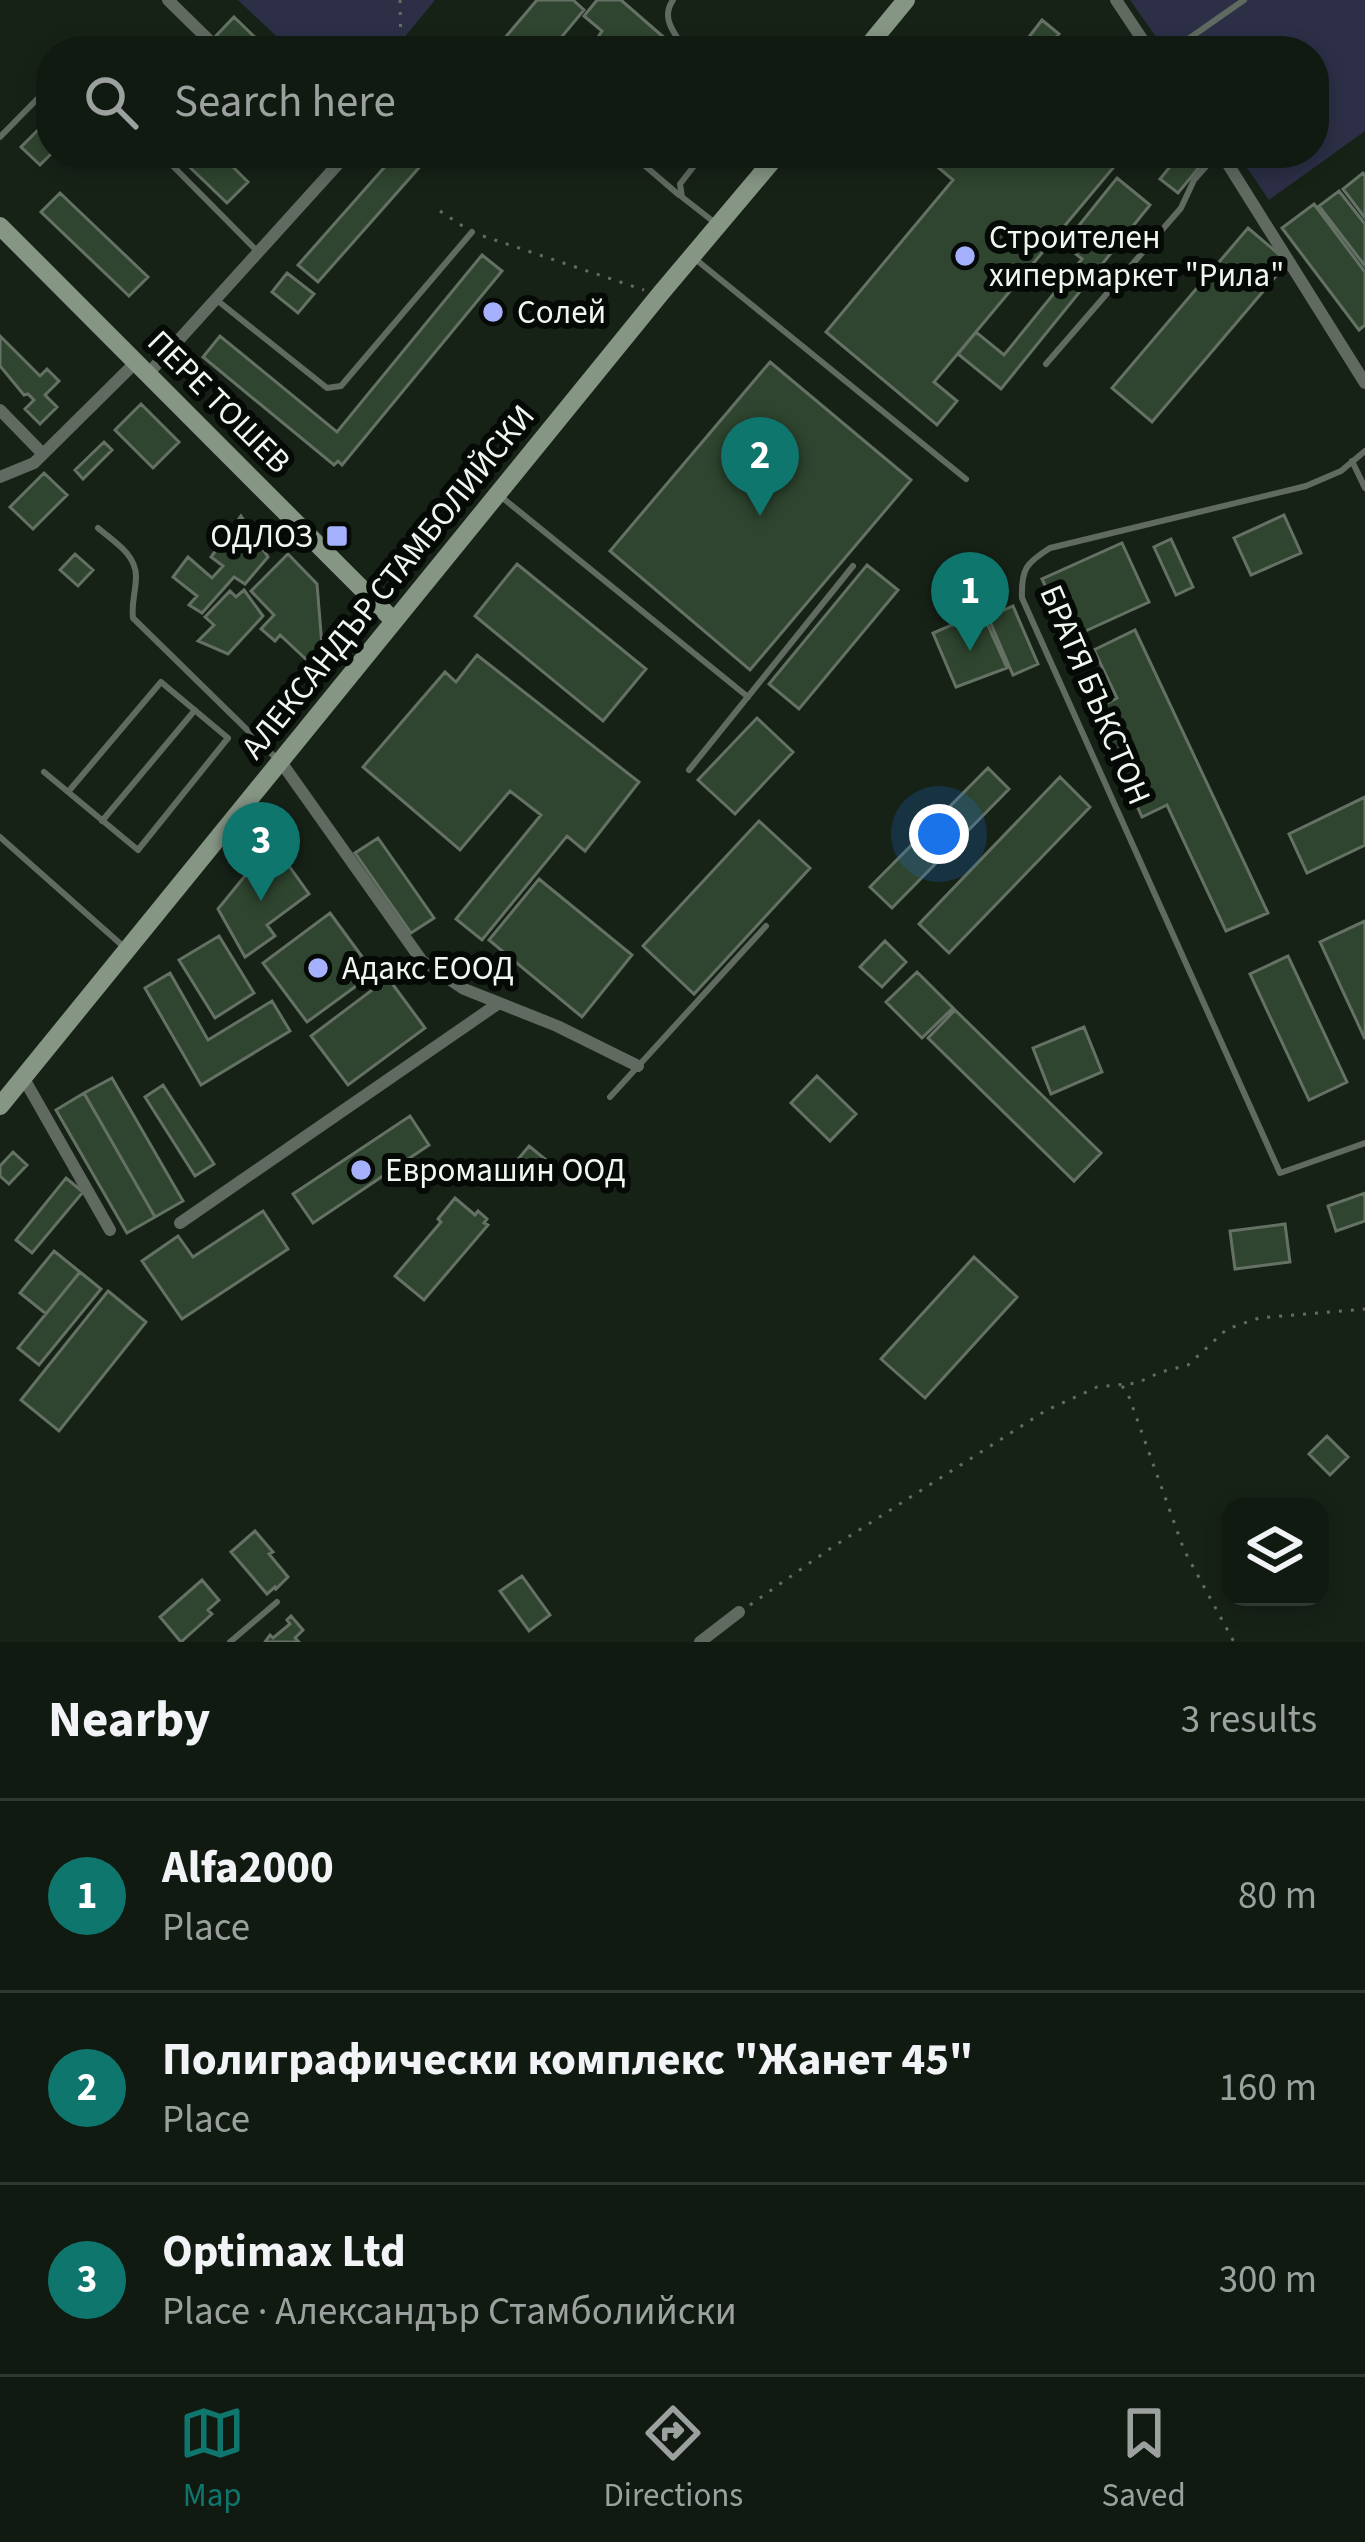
<!DOCTYPE html>
<html lang="en">
<head>
<meta charset="utf-8">
<style>
	:root { --surface:#111a11; --page:#1a231a; --text:#f1f3f6; --muted:#9ca19f; --line:#303831; --accent:#0f766e }
	body { margin:0; font-family:"Source Sans 3",sans-serif; background:var(--page); color:var(--text) }
	.controls { position:absolute; right:36px; bottom:36px; display:grid; overflow:hidden; border-radius:24px; box-shadow:0 6px 18px #0003 }
	.controls button { width:108px; height:108px; display:grid; place-items:center; padding:0; border:0; border-bottom:3px solid var(--line); background:var(--surface); color:var(--text); font:60px sans-serif }
	.you { position:absolute; left:939px; top:834px; width:42px; height:42px; margin:-30px; border:9px solid #fff; border-radius:50%; background:#1a73e8; box-shadow:0 0 0 18px #1a73e833 }
	.badge { display:grid; place-items:center; width:78px; height:78px; border-radius:50%; background:var(--accent); color:#fff; font-size:39px; font-weight:700 }
	.pin { position:absolute; translate:-50% -99px; filter:drop-shadow(0 3px 6px #0008) }
	.pin::after { content:''; position:absolute; top:63px; width:42px; height:36px; background:inherit; clip-path:polygon(0 0,100% 0,50% 100%) }
	.list { margin:0; padding:0; list-style:none }
	h2 { display:flex; justify-content:space-between; align-items:center; height:156px; margin:0; padding:0 48px; font-size:51px }
	h2 small { font-size:39px; font-weight:400; color:var(--muted) }
	.list li { display:grid; grid-template-columns:78px 1fr auto; gap:36px; align-items:center; box-sizing:border-box; height:192px; padding:0 48px; border-top:3px solid var(--line) }
	.list b { display:block; font-size:45px; white-space:nowrap }
	.list p { margin:0; font-size:39px; white-space:nowrap; color:var(--muted) }
	.list em { font-size:39px; font-style:normal; color:var(--muted) }
	.icon { flex:none; width:66px; height:66px; fill:none; stroke:currentColor; stroke-width:2; stroke-linecap:round; stroke-linejoin:round }
	.map { position:relative; flex:none; width:1365px; height:1642px; overflow:hidden }
	.search { position:absolute; background:var(--surface); box-shadow:0 6px 18px #0003; left:36px; right:36px; top:36px; height:132px; display:flex; align-items:center; gap:30px; box-sizing:border-box; padding:0 42px; border-radius:48px; color:var(--muted); font-size:45px }
	.sheet { height:732px; background:var(--surface) }
	nav { display:flex; justify-content:space-around; align-items:center; box-sizing:border-box; height:168px; border-top:3px solid var(--line); background:var(--surface); font-size:33px; color:var(--muted) }
	nav a { display:grid; justify-items:center; gap:6px }
	nav .on { color:var(--accent) }
	.map>svg:first-child { display:block }
	.green { fill:#2c2f46 }
	.building { fill:#2f452f; stroke:#647164; stroke-width:3 }
	.lines { fill:none; stroke-linecap:round; stroke-linejoin:round }
	.path { stroke:#636d63; stroke-width:3; stroke-dasharray:3 9; stroke-linecap:butt }
	.lane { stroke:#606a60; stroke-width:6 }
	.street { stroke:#606a60; stroke-width:12 }
	.secondary { stroke:#869685; stroke-width:18 }
	.poi-dot { fill:#a5b1fc; stroke:#060a06; stroke-width:4.5 }
	.labels { text-anchor:middle; dominant-baseline:central; stroke-width:12; stroke-linejoin:round; paint-order:stroke }
	.poi-label { font-size:33px; fill:#eff7ef; stroke:#060a06; text-anchor:start }
	.street-label { font-size:33px; fill:#eff7ef; stroke:#060a06 }
</style>
</head>
<body>
<div class="map">
<svg width="1365" height="1642" viewBox="0 0 1365 1642">
	<rect width="100%" height="100%" fill="#172217"/>
	<path class="green" d="M238,0H435L393,51H292Z
		M1130,0H1365V131L1269,200L1237,153H1314V51H1166Z"/>
	<path class="building" d="M537,0H573L584,10L550,51H516L503,40Z
		M597,0H621L668,41L659,51H625L609,38L603,46L596,40L602,31L584,16Z
		M234,17L269,51H228L214,38Z
		M1042,20L1059,34L1044,51H1018Z
		M51,117L52,153L40,165L21,147Z
		M175,153H219L248,182L227,203Z
		M397,153H432L318,282L298,265Z
		M952,153H1095L1113,168L934,382L957,401L937,425L826,332L953,180L939,168Z
		M1181,153H1211L1178,193L1160,179Z
		M1363,173L1365,175V218L1343,189Z
		M1117,178L1150,205L1001,389L958,354L976,332L1004,355L1082,259L1064,244Z
		M1339,191L1365,224V266L1319,206Z
		M60,193L148,277L129,296L41,212Z
		M1314,204L1365,272V325L1359,330L1282,228Z
		M1248,228L1288,262L1152,422L1112,388Z
		M482,255L502,271L342,465L338,461L334,465L203,357L220,336L337,432Z
		M287,273L314,294L298,313L272,292Z
		M0,336L40,376L47,369L59,381L45,395L57,407L40,424L25,409L34,400L28,394L24,395L0,366Z
		M770,362L911,480L750,670L610,551Z
		M141,404L179,442L153,468L115,430Z
		M104,442L112,450L83,479L75,470Z
		M44,473L67,495L33,529L10,507Z
		M1284,515L1301,553L1251,575L1234,538Z
		M241,516L268,557L245,584L234,577L202,613L189,605L197,596L173,577L188,557L212,578L223,566L211,557Z
		M1171,539L1193,587L1176,595L1154,547Z
		M1122,543L1149,602L1070,638L1042,579Z
		M75,554L93,570L78,586L60,570Z
		M288,554L317,584L322,646L310,663L280,635L275,641L261,629L274,615L251,591Z
		M517,564L646,669L603,721L475,616Z
		M867,565L898,590L799,709L769,684Z
		M244,590L263,616L228,654L198,641L214,625L205,617L230,591L236,597Z
		M1013,606L1038,664L1013,675L988,617Z
		M982,612L1007,668L956,687L933,633Z
		M1135,630L1268,913L1226,931L1167,805L1142,817L1094,710L1117,698L1094,650Z
		M477,655L639,782L585,851L567,836L482,940L456,919L541,815L510,791L460,850L363,767L445,672L456,682Z
		M757,718L793,752L735,814L698,780Z
		M988,768L1009,789L892,908L870,887Z
		M1060,777L1090,807L949,953L919,924Z
		M1365,797V845L1307,873L1289,834Z
		M759,821L810,868L694,994L643,946Z
		M378,838L434,918L411,933L355,853Z
		M267,849L278,865L284,859L309,894L267,925L275,936L245,957L218,909Z
		M539,879L632,955L582,1017L489,940Z
		M330,913L374,973L307,1022L263,963Z
		M1365,921V1039L1320,942Z
		M219,936L254,993L215,1018L179,960Z
		M885,941L906,962L882,987L860,967Z
		M1288,956L1347,1082L1309,1100L1250,974Z
		M917,972L953,1008L922,1038L886,1002Z
		M170,973L208,1040L272,1001L290,1031L201,1085L145,988Z
		M388,978L425,1028L348,1085L311,1036Z
		M955,1010L1101,1153L1074,1181L928,1038Z
		M1084,1027L1102,1072L1051,1094L1033,1048Z
		M817,1076L856,1114L830,1141L791,1103Z
		M112,1078L183,1201L155,1217L84,1093Z
		M163,1085L214,1164L195,1176L145,1097Z
		M84,1093L155,1217L127,1233L56,1110Z
		M410,1116L429,1145L313,1223L293,1194Z
		M529,1146L551,1164L536,1183L514,1164Z
		M13,1152L27,1165L9,1184L0,1176V1166Z
		M66,1178L83,1192L32,1253L16,1240Z
		M1365,1193V1221L1336,1231L1328,1206Z
		M455,1198L475,1215L478,1211L487,1219L484,1223L488,1225L424,1300L395,1276L441,1222L438,1219Z
		M263,1211L288,1249L182,1319L142,1261L178,1236L193,1257Z
		M1285,1224L1290,1262L1235,1269L1230,1231Z
		M54,1251L80,1272L46,1314L20,1293Z
		M974,1257L1017,1297L925,1398L881,1359Z
		M80,1272L101,1289L39,1365L18,1348Z
		M108,1291L146,1322L59,1431L21,1400Z
		M1327,1436L1348,1457L1330,1475L1309,1454Z
		M255,1531L273,1552L269,1554L288,1577L276,1589L275,1587L267,1594L231,1552Z
		M522,1576L550,1615L529,1631L500,1591Z
		M202,1580L219,1600L208,1610L212,1614L181,1642L160,1617Z
		M291,1616L303,1630L295,1638L299,1642H265L270,1635L273,1638L290,1624L287,1620Z"/>
	<g class="lines">
		<path class="path" d="M400,0L401,51
			M440,211L464,227
			M483,236L644,290
			M1122,1386L1128,1394L1184,1550L1234,1642
			M750,1605L831,1548L1045,1411L1097,1387L1137,1383L1161,1372L1188,1365L1227,1329L1259,1318L1365,1309"/>
		<path class="lane" d="M673,0C660,19 675,33 686,51
			M1171,51L1244,0
			M0,137L51,85
			M160,153L256,250
			M630,153L679,195
			M704,153L680,184L682,197L714,222
			M694,258L966,479
			M218,301L327,388L341,386L472,232
			M1046,364L1181,208L1194,180L1218,153
			M1365,451L1341,471L1306,486L1050,548C1026,563 1021,569 1022,598L1280,1173L1365,1143
			M1352,461L1365,488
			M499,495L748,697
			M98,528C113,541 136,554 136,576C136,592 131,603 133,618L277,759
			M689,770L853,566
			M44,772L138,850L228,738L161,682L68,792
			M102,821L195,710
			M0,837L124,947
			M610,1097L766,926
			M230,1642L277,1602"/>
		<path class="street" d="M168,0L220,51
			M1116,0L1150,51
			M1221,153L1365,383
			M148,374L348,153
			M0,410L43,454
			M0,477L34,463L136,362
			M281,762L422,961L464,989L557,1026L638,1066
			M23,1077L110,1230
			M180,1223L499,1003
			M700,1642L739,1612"/>
		<path class="secondary" d="M864,51L906,0
			M0,226L394,621
			M0,1106L661,293L779,153"/>
	</g>
	<g class="poi-dot">
		<circle cx="965" cy="256" r="12"/>
		<circle cx="493" cy="312" r="12"/>
		<rect x="325" y="524" width="24" height="24" rx="6"/>
		<circle cx="318" cy="968" r="12"/>
		<circle cx="361" cy="1170" r="12"/>
	</g>
	<g class="labels">
		<g class="poi-label">
			<text x="989" y="237">Строителен<tspan x="989" dy="38">хипермаркет "Рила"</tspan></text>
			<text x="517" y="312">Солей</text>
			<text x="313" y="536" text-anchor="end">ОДЛОЗ</text>
			<text x="342" y="968">Адакс ЕООД</text>
			<text x="385" y="1170">Евромашин ООД</text>
		</g>
		<g class="street-label">
			<text transform="translate(219 402) rotate(45)">ПЕРЕ ТОШЕВ</text>
			<text transform="translate(388 582) rotate(-51)">АЛЕКСАНДЪР СТАМБОЛИЙСКИ</text>
			<text transform="translate(1095 695) rotate(67)">БРАТЯ БЪКСТОН</text>
		</g>
	</g>
</svg>
<div class="controls">
<button><svg class="icon" aria-label="layers" viewBox="0 0 24 24"><path d="M12 4l9 5-9 5-9-5zM3 14l9 5 9-5"/></svg></button>
</div>
<div class="you"></div>
<div class="pin badge" style="left:970px;top:651px">1</div>
<div class="pin badge" style="left:760px;top:516px">2</div>
<div class="pin badge" style="left:261px;top:901px">3</div>
<div class="search"><svg class="icon" aria-label="search" viewBox="0 0 24 24"><circle cx="10" cy="10" r="6"/><path d="M15 15l6 6"/></svg>Search here</div>
</div>
<section class="sheet">
<h2>Nearby<small>3 results</small></h2>
<ul class="list">
<li><span class="badge">1</span><div><b>Alfa2000</b><p>Place</p></div><em>80 m</em></li>
<li><span class="badge">2</span><div><b>Полиграфически комплекс &quot;Жанет 45&quot;</b><p>Place</p></div><em>160 m</em></li>
<li><span class="badge">3</span><div><b>Optimax Ltd</b><p>Place · Александър Стамболийски</p></div><em>300 m</em></li>
</ul>
</section>
<nav>
<a class="on"><svg class="icon" aria-label="map" viewBox="0 0 24 24"><path d="M3 6l6-2 6 2 6-2v14l-6 2-6-2-6 2zM9 4v14M15 6v14"/></svg>Map</a>
<a><svg class="icon" aria-label="directions" viewBox="0 0 24 24"><path d="M12 3l9 9-9 9-9-9zM9 14v-3h6M13 9l2 2-2 2"/></svg>Directions</a>
<a><svg class="icon" aria-label="saved" viewBox="0 0 24 24"><path d="M7 4h10v16l-5-4-5 4z"/></svg>Saved</a>
</nav>
</body>
</html>
